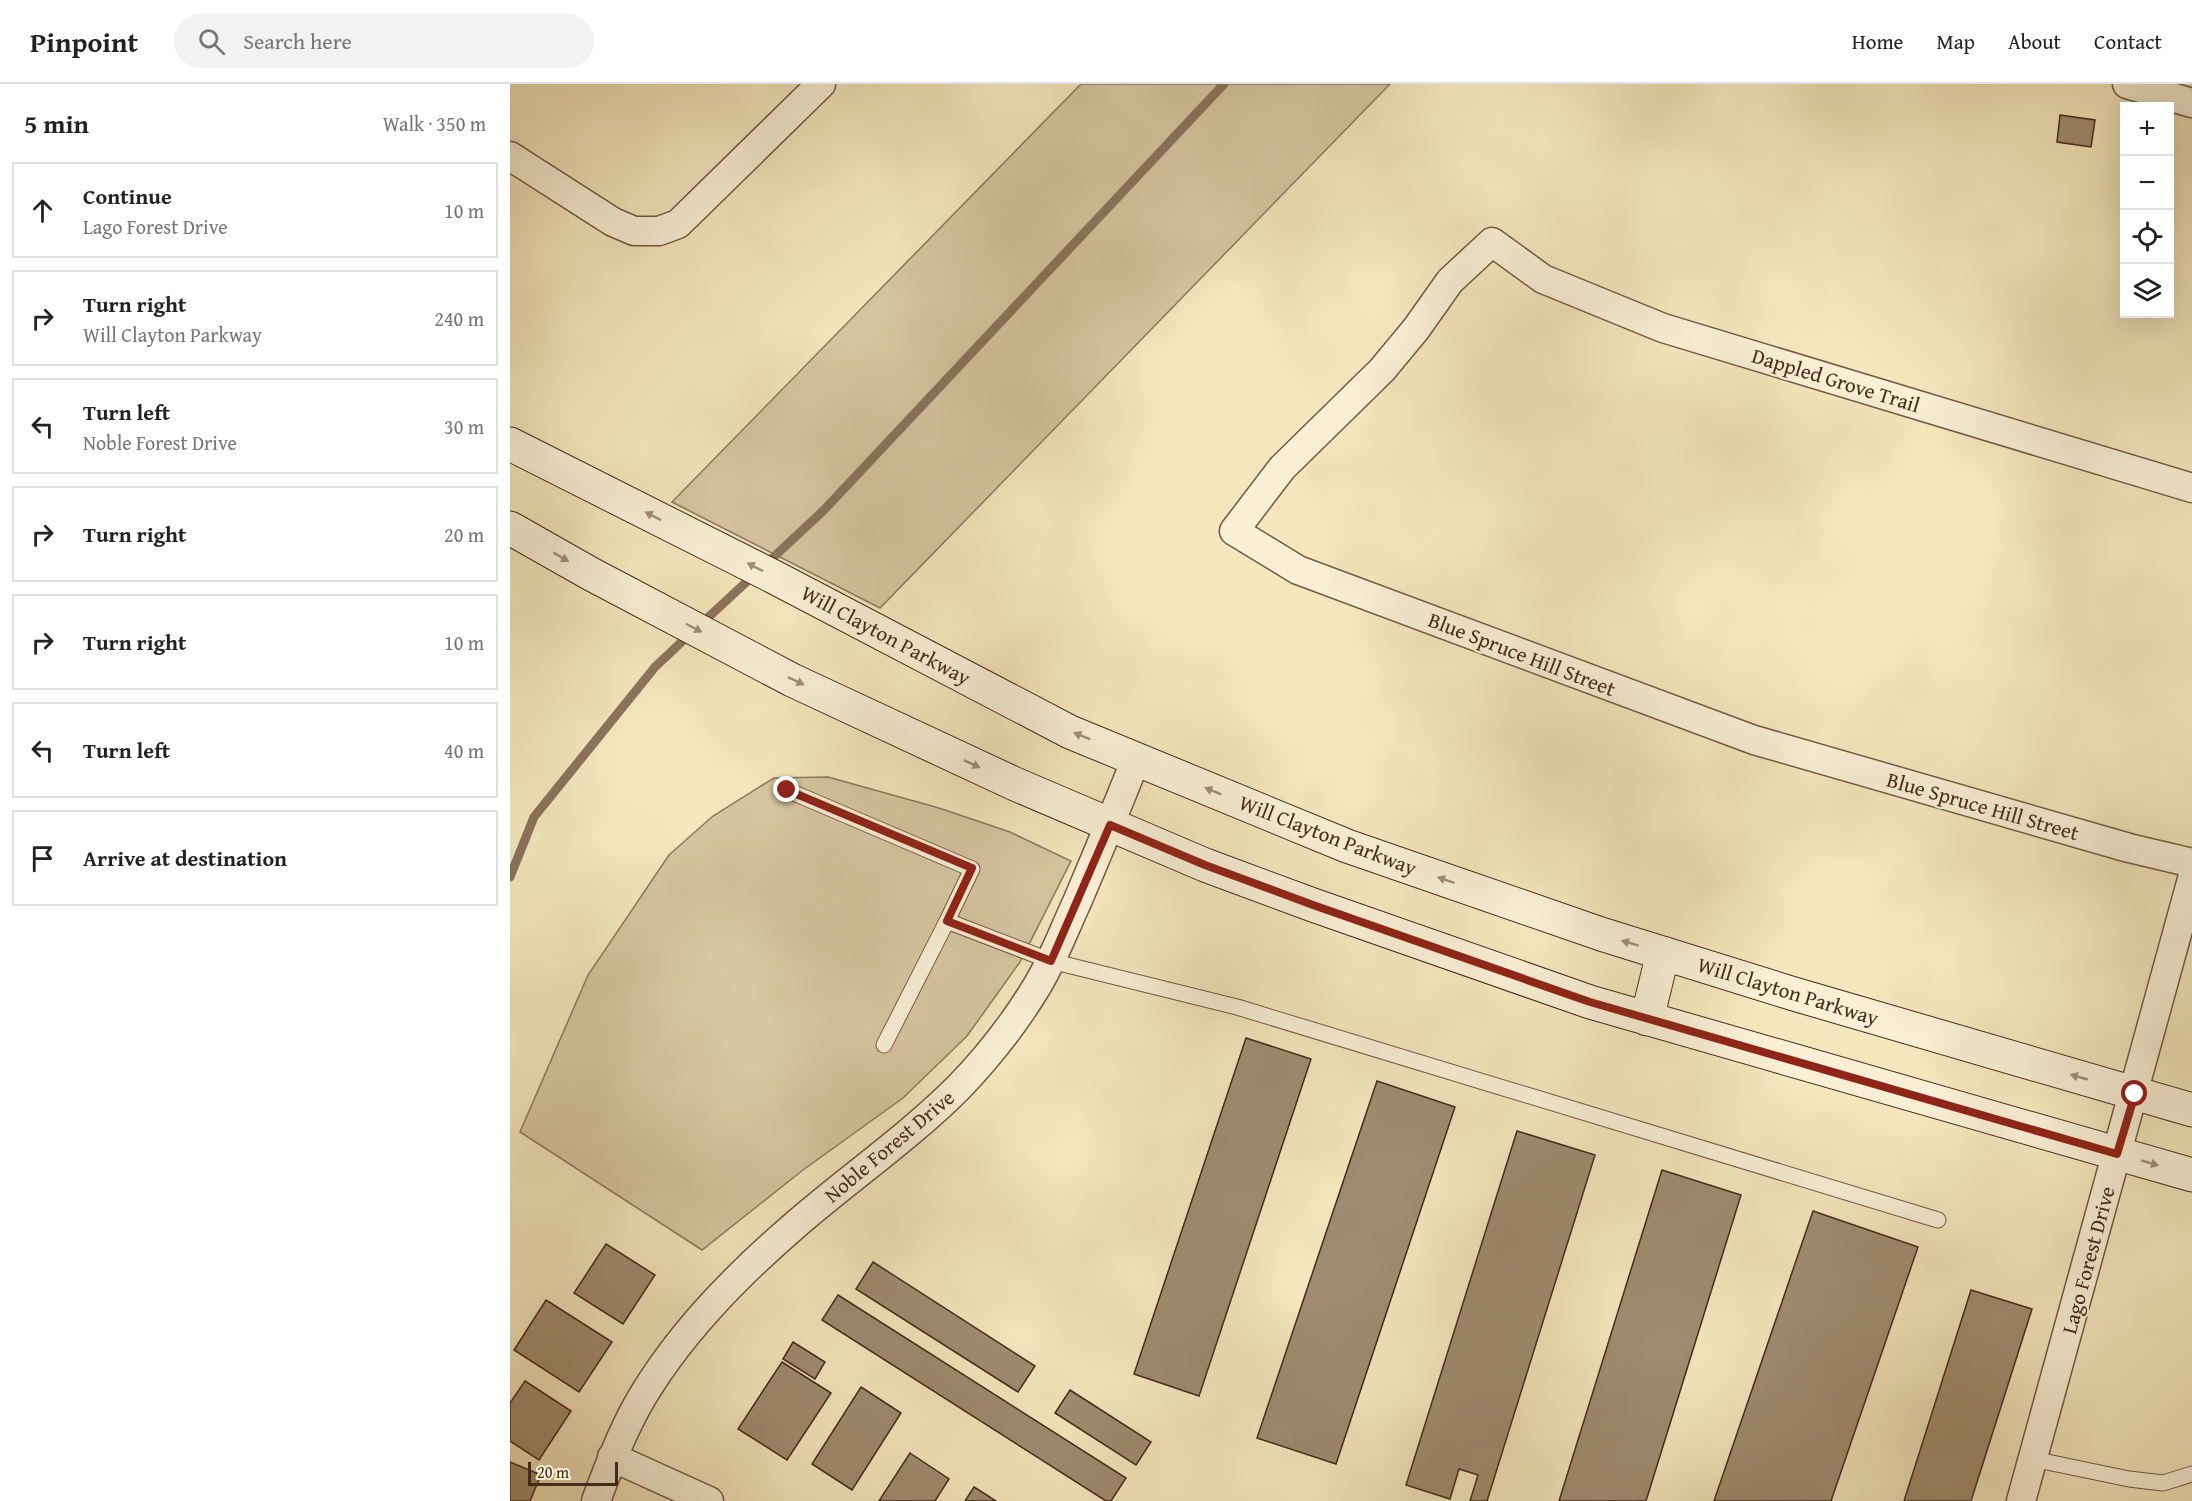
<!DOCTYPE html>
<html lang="en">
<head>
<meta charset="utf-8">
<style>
	:root { --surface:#fff; --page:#f2f2f2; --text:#222; --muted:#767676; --line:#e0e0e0 }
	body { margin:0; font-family:"Gentium Book Plus",serif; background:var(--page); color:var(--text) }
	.controls { position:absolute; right:18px; top:18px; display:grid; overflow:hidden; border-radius:0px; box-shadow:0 6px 24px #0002 }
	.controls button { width:54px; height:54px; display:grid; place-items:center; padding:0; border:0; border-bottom:2px solid var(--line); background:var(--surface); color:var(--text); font:30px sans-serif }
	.scale { position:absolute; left:18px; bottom:15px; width:90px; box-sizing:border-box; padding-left:6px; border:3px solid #462a1a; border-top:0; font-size:16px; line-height:21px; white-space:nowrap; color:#462a1a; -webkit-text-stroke:4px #f8efd4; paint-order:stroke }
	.stop { position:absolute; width:18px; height:18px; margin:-14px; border:4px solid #8f2418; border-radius:50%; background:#fff }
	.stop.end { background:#8f2418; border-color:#fff; box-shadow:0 2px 6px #0008 }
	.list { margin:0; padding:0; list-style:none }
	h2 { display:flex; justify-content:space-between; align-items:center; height:78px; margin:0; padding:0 24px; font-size:26px }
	h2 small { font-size:20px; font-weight:400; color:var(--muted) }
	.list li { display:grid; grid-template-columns:39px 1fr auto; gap:18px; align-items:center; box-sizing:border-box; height:96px; margin:0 12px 12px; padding:0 12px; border:2px solid var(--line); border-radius:0px }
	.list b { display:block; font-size:22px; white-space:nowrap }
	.list p { margin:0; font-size:20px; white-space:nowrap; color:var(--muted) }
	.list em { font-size:20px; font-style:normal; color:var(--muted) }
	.icon { flex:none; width:33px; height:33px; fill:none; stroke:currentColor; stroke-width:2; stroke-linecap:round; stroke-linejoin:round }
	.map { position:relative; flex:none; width:1682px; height:1417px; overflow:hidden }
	header { display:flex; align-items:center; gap:36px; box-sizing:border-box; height:84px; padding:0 30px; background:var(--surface); border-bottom:2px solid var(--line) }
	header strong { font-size:28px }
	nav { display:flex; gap:33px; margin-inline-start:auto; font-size:21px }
	.search { width:420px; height:54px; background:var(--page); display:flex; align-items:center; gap:15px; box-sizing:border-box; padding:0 21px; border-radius:33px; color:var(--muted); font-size:22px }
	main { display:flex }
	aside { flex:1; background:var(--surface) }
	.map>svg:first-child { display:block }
	.green { fill:#d6c6a1; stroke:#8e785e; stroke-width:1.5 }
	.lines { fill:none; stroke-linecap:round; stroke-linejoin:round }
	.stream { stroke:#8b745b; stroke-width:9 }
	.building { fill:#a08c6f; stroke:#462a1a; stroke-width:1.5 }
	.service-casing { stroke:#725943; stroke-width:17 }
	.minor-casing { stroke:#725943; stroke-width:31 }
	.secondary-casing { stroke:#462a1a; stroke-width:35 }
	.service { stroke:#f8efd4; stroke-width:15 }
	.minor { stroke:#f8efd4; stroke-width:28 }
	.secondary { stroke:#f8efd4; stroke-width:33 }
	.oneway { fill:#9f8c77 }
	.route { stroke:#8f2418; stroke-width:8 }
	.labels { text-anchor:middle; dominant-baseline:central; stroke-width:4.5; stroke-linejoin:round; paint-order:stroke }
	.street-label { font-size:21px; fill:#462a1a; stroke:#f8efd4 }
</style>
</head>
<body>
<header>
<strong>Pinpoint</strong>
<div class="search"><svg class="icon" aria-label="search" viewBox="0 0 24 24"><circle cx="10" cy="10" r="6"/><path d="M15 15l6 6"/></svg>Search here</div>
<nav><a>Home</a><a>Map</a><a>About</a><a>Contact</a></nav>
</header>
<main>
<aside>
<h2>5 min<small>Walk · 350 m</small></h2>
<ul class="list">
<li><svg class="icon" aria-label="ahead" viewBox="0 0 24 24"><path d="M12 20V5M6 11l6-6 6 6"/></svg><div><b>Continue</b><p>Lago Forest Drive</p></div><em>10 m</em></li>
<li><svg class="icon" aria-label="right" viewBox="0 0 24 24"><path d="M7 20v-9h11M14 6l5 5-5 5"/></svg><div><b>Turn right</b><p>Will Clayton Parkway</p></div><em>240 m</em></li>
<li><svg class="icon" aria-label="left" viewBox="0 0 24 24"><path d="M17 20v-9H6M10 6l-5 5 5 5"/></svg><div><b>Turn left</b><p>Noble Forest Drive</p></div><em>30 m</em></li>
<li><svg class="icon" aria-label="right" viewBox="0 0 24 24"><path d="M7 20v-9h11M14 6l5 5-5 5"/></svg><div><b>Turn right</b></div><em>20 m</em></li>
<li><svg class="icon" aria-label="right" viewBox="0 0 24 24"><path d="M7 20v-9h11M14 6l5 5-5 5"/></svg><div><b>Turn right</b></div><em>10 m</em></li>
<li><svg class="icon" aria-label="left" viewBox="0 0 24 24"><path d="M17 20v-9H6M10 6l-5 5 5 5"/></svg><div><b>Turn left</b></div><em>40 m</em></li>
<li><svg class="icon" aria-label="arrive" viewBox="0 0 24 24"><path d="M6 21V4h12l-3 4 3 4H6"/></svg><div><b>Arrive at destination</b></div></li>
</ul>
</aside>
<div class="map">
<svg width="1682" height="1417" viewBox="0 0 1682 1417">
	<rect width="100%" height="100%" fill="#f4e6bd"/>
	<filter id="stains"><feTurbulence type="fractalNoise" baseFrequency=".00333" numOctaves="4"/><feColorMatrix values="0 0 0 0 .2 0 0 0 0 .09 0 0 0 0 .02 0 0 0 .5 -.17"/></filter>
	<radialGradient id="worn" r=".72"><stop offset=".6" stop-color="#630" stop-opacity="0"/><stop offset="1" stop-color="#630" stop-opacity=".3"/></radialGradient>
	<path class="green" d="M571,0H880L370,524L162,418Z
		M318,693L429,724L500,748L561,777L510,878L457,952L393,1014L293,1086L192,1166L10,1048L78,891L159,771L203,732L264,694Z"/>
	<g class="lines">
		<path class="stream" d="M255,481L313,427L714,0
			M191,540L245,490
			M0,793L24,733L145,583L181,549"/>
	</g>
	<path class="building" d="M1550,31L1585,36L1581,63L1547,58Z
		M736,954L801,975L689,1312L624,1290Z
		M867,997L945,1023L826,1380L747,1354Z
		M1007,1047L1085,1071L977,1417H960L968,1391L949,1385L940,1415L896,1401Z
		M1152,1086L1231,1111L1136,1417H1049Z
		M1303,1127L1408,1163L1321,1417H1204Z
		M96,1160L145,1191L113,1240L64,1209Z
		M363,1178L525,1282L508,1308L346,1205Z
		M1461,1206L1522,1225L1461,1417H1394Z
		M328,1211L616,1394L601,1417H596L312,1236Z
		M36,1216L102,1258L69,1308L4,1266Z
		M283,1258L315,1278L305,1295L273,1275Z
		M272,1278L321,1309L277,1376L228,1345Z
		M15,1297L61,1327L29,1376L0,1357V1319Z
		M351,1303L391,1329L342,1406L302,1380Z
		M560,1306L641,1358L626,1381L545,1329Z
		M400,1369L439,1395L425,1417H369Z
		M0,1378L31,1391L20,1417H0Z
		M464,1403L486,1417H455Z"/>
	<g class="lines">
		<g class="service-casing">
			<path id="service" d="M277,706L462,785L437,837
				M374,961L437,837L541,877L727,923L1428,1136
				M1523,1375L1619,1395L1653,1399L1682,1390"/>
		</g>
		<g class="minor-casing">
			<path id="minor" d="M1617,0L1682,19
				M0,72L103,138L124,147H149L168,140L311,0
				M1682,404L1153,244L1033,195L982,158L940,197L906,245L872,286L772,384L724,447L788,486L1244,656L1619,764L1682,779
				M102,1373L199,1417
				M86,1417C98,1384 110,1353 127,1322C166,1253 224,1194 284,1142C338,1095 398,1054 449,1003C477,974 503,941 524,907C542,879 553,848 567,818C587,771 607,723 626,675
				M1511,1417L1682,795"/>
		</g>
		<g class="secondary-casing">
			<path id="secondary" d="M0,360L264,493L560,648L837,762L1091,850L1284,910L1682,1026
				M0,444L81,490L282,596L505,700L695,781L803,821L1080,918L1682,1091
				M1137,935L1153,869"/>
		</g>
		<use href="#service" class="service"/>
		<use href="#minor" class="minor"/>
		<use href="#secondary" class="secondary"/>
	</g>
	<defs><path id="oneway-solid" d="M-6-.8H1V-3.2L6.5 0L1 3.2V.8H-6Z" transform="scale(1.5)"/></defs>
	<g class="oneway">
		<use href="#oneway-solid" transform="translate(143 432) rotate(-153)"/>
		<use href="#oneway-solid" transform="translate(51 473) rotate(30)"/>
		<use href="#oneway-solid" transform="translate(245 483) rotate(-153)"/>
		<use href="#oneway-solid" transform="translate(184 544) rotate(28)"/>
		<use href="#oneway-solid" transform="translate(286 597) rotate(26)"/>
		<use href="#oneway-solid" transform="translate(572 652) rotate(-158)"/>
		<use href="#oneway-solid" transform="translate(462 680) rotate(25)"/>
		<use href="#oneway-solid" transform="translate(703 707) rotate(-158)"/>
		<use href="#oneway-solid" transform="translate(936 796) rotate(-161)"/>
		<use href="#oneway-solid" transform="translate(1120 859) rotate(-163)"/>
		<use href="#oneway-solid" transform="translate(1569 993) rotate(-164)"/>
		<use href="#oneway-solid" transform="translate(1640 1079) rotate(16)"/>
	</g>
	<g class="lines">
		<path class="route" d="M277,706L462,784L437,837L541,877L600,741L695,781L803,821L1080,918L1607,1070L1625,1010"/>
	</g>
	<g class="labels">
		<g class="street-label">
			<text transform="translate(1326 296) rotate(17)">Dappled Grove Trail</text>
			<text transform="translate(376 551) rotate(28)">Will Clayton Parkway</text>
			<text transform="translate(1012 570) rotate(21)">Blue Spruce Hill Street</text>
			<text transform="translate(1473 722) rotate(16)">Blue Spruce Hill Street</text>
			<text transform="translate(818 751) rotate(21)">Will Clayton Parkway</text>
			<text transform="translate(1278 907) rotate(17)">Will Clayton Parkway</text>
			<text transform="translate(379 1062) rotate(-40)">Noble Forest Drive</text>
			<text transform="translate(1578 1176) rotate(-75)">Lago Forest Drive</text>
		</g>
	</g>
	<rect width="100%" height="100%" filter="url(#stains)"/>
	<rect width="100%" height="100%" fill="url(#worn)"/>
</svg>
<div class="controls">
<button>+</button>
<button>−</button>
<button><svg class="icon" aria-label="locate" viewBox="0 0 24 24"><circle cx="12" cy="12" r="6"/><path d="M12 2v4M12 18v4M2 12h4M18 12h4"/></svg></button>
<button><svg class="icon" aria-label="layers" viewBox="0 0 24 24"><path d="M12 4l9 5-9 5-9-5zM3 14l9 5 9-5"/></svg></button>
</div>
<div class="scale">20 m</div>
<div class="stop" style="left:1625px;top:1010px"></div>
<div class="stop end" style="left:277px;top:706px"></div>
</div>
</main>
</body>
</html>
